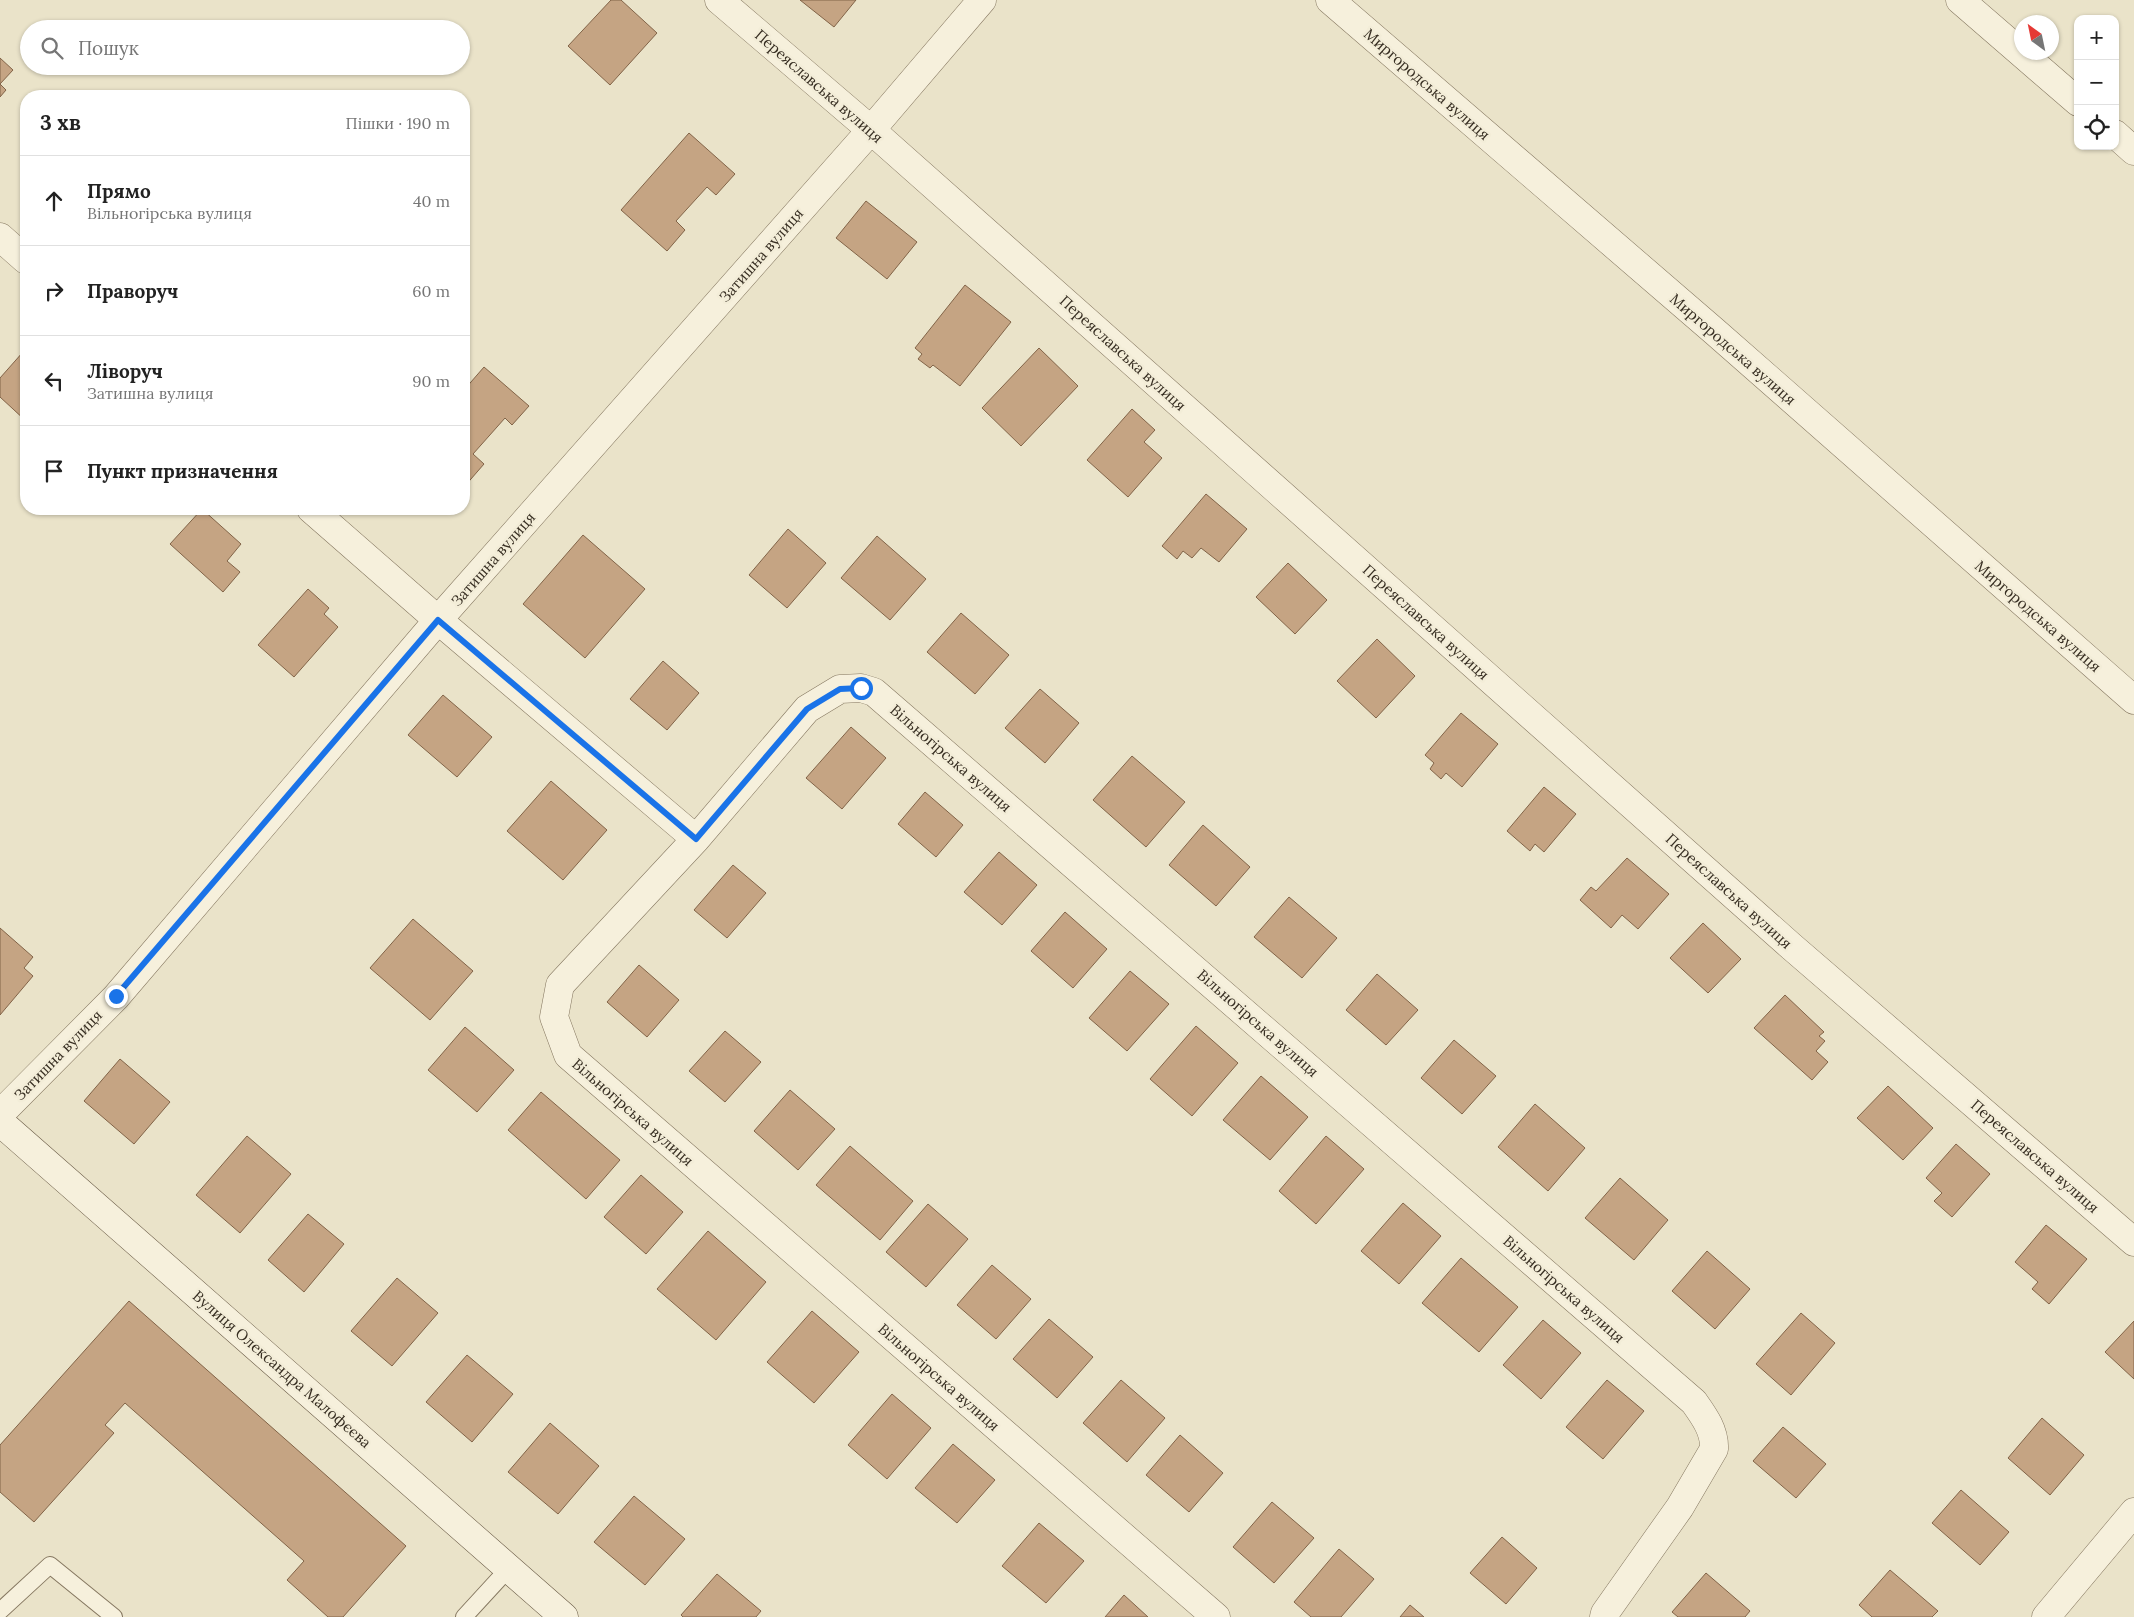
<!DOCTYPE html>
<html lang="uk">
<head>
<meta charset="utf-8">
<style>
	:root { --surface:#fff; --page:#f2f2f2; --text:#222; --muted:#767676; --line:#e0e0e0 }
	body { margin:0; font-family:Lora,serif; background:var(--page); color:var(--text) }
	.controls { position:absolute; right:15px; top:15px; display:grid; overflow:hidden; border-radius:10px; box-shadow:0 1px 4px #0004 }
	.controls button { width:45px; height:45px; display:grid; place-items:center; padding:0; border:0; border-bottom:1px solid var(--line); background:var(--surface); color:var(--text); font:25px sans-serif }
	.compass { position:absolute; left:2014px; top:15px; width:45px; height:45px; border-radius:50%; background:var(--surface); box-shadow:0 1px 4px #0004; rotate:327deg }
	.stop { position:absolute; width:15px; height:15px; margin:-11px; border:4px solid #1a73e8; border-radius:50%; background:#fff }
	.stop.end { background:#1a73e8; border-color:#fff; box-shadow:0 1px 5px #0008 }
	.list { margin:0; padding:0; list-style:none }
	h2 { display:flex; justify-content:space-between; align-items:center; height:65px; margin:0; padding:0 20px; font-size:21px }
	h2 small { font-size:16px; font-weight:400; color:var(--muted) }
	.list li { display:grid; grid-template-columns:32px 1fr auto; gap:15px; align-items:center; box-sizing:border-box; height:90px; padding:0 20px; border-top:1px solid var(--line) }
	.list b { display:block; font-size:19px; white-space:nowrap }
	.list p { margin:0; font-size:16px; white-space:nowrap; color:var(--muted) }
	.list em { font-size:16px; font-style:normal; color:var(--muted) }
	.icon { flex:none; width:28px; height:28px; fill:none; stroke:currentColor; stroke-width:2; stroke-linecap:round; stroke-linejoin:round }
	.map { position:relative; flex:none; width:2134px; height:1617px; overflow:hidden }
	.search { position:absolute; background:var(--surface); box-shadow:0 1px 4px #0004; left:20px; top:20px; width:450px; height:55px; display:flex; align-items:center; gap:12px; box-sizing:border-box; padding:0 18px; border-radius:28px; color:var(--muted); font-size:19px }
	.panel { position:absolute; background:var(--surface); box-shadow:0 1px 4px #0004; left:20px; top:90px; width:450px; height:425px; border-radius:20px }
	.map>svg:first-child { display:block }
	.building { fill:#c5a483; stroke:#826448 }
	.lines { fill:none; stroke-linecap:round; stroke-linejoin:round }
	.lane-casing { stroke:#857760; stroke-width:18 }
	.street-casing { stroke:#857760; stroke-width:29 }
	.secondary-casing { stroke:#675843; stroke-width:29 }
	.lane { stroke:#f6f0dc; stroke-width:16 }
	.street { stroke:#f6f0dc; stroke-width:28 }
	.secondary { stroke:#f6f0dc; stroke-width:28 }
	.route { stroke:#1a73e8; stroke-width:6 }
	.labels { text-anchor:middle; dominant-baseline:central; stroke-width:5; stroke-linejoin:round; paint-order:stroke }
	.street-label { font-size:15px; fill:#372e22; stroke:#f3edd8 }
</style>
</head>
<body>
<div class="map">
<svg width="2134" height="1617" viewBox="0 0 2134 1617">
	<rect width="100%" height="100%" fill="#eae3c9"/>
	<path class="building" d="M611,0H621L657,33L610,85L568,46Z
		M800,0H856L834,27Z
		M0,58L13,70L0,84L6,90L0,97Z
		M689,133L735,174L716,195L707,187L676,221L685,230L667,251L621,210Z
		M866,201L917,242L887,279L836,238Z
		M965,285L1011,322L960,386L933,365L930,368L918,359L922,354L915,348Z
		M1039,348L1078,386L1021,446L982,408Z
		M23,352L26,355V421L0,397V378Z
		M484,367L529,406L512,425L505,418L473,454L484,464L464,487V390Z
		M1132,409L1155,430L1144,442L1162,458L1128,497L1087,460Z
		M1206,494L1247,529L1219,562L1201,548L1192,558L1183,551L1177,559L1162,546Z
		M202,509L241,544L227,561L240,572L223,592L170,544Z
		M788,529L826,563L787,608L749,575Z
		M583,535L645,589L585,658L523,604Z
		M877,536L926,579L890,620L841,578Z
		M1288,563L1327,600L1295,634L1256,597Z
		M308,589L329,608L324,614L338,627L294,677L258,645Z
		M961,613L1009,655L975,694L927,652Z
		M1377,639L1415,676L1376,718L1337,681Z
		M663,661L699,693L667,730L630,699Z
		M1040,689L1079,723L1045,763L1005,728Z
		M443,695L492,737L457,777L408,735Z
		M1461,713L1498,744L1462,787L1446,773L1441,779L1430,769L1434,763L1425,755Z
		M851,727L886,758L842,809L806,778Z
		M1132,756L1185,802L1146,847L1093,800Z
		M551,781L607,830L563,880L507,831Z
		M1544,787L1576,814L1544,852L1535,844L1530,851L1507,831Z
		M925,792L963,825L936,857L898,824Z
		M1203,825L1250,867L1216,906L1169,865Z
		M999,852L1037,885L1002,925L964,892Z
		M1627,858L1669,894L1638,929L1622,915L1611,928L1580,900L1591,887L1596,891Z
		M733,865L766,893L727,938L694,910Z
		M1289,897L1337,938L1302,978L1254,937Z
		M1065,912L1107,949L1073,988L1031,951Z
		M413,919L473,971L430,1020L370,968Z
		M1703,923L1741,959L1708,993L1670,958Z
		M0,928L33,957L24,968L33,976L0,1015Z
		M639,965L679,1000L647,1037L607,1002Z
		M1130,971L1169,1004L1127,1051L1089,1018Z
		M1377,974L1418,1010L1386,1045L1346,1010Z
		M1785,995L1824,1032L1819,1036L1825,1041L1816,1051L1828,1062L1812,1080L1754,1028Z
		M1196,1026L1238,1063L1192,1116L1150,1079Z
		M465,1027L514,1070L477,1112L428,1070Z
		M725,1031L761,1062L725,1102L689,1071Z
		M1454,1040L1496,1076L1462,1114L1421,1078Z
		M120,1059L170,1102L134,1144L84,1101Z
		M1261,1076L1308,1117L1270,1160L1223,1120Z
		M1888,1086L1933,1128L1903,1160L1857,1118Z
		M790,1090L835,1129L798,1170L754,1131Z
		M541,1092L620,1160L586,1199L508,1130Z
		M1535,1104L1585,1148L1548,1191L1498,1147Z
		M247,1136L291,1174L240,1233L196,1195Z
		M1326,1136L1364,1169L1316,1224L1279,1191Z
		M1956,1144L1990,1174L1952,1217L1934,1201L1942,1193L1926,1178Z
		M850,1146L913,1201L880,1240L816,1185Z
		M641,1175L683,1212L646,1254L604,1217Z
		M1620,1178L1668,1220L1634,1260L1585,1218Z
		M1403,1203L1441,1236L1399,1284L1361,1251Z
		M928,1204L968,1239L926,1287L886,1252Z
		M308,1214L344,1244L304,1292L268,1260Z
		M2046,1225L2087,1259L2049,1304L2032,1289L2038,1282L2015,1262Z
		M708,1231L766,1282L716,1340L657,1289Z
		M1707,1251L1750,1289L1715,1329L1672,1291Z
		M1461,1258L1518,1307L1479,1352L1422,1303Z
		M992,1265L1031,1299L996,1339L957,1305Z
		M397,1278L438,1313L392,1366L351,1331Z
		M129,1301L406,1546L343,1617H328L287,1580L304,1561L125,1403L105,1425L114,1433L34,1522L0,1492V1445Z
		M812,1311L859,1352L814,1403L767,1362Z
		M1801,1313L1835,1343L1791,1395L1756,1364Z
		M1049,1319L1093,1357L1057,1398L1013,1359Z
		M1543,1320L1581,1353L1541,1399L1503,1365Z
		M2134,1321V1379L2105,1352Z
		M467,1355L513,1394L472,1442L426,1402Z
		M1121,1380L1165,1418L1127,1462L1083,1423Z
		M1607,1380L1644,1411L1603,1459L1566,1427Z
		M892,1394L931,1428L887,1479L848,1445Z
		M2042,1418L2084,1455L2050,1495L2008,1458Z
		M550,1423L599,1466L558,1514L508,1472Z
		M1783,1427L1826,1464L1796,1498L1753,1461Z
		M1180,1435L1223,1473L1189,1512L1146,1475Z
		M953,1444L995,1480L957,1523L915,1488Z
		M1961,1490L2009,1532L1980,1565L1932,1523Z
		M634,1496L685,1539L645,1585L594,1542Z
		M1272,1502L1314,1538L1274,1583L1233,1547Z
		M1039,1523L1084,1561L1046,1603L1002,1566Z
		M1502,1537L1537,1568L1506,1604L1470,1573Z
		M1339,1549L1374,1579L1341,1617H1311L1294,1602Z
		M1890,1570L1938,1611L1932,1617H1872L1859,1605Z
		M1706,1573L1750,1611L1745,1617H1678L1672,1612Z
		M717,1574L761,1611L756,1617H683L681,1615Z
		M1124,1595L1148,1617H1105Z
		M1410,1605L1424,1617H1400Z"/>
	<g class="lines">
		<g class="lane-casing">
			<path id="lane" d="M0,1611L50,1565L114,1617
				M464,1617L508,1569"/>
		</g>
		<g class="street-casing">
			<path id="street" d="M719,0L871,130L1792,947L2134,1242
				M1330,0L1714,331L2134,700
				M1960,0L2078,102
				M2115,134L2134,151
				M0,237L26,260
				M311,509L438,620L696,839
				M0,1114L116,997L438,620L871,130L982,0
				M1216,1617L568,1055L554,1017L560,985L696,839L807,709L840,689L861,688L874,692L1694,1402C1704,1416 1715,1431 1714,1449L1680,1507L1605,1613L1604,1617
				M2046,1617L2134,1512"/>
		</g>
		<g class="secondary-casing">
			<path id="secondary" d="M0,1122L564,1617"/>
		</g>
		<use href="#lane" class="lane"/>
		<use href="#street" class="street"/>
		<use href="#secondary" class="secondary"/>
	</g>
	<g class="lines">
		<path class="route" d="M116,996L438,620L696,839L807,709L840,689L861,688"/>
	</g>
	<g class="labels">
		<g class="street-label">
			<text transform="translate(1427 84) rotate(41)">Миргородська вулиця</text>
			<text transform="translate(819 86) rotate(41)">Переяславська вулиця</text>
			<text transform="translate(761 255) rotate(-49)">Затишна вулиця</text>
			<text transform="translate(1733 349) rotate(41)">Миргородська вулиця</text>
			<text transform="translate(1123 353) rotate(42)">Переяславська вулиця</text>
			<text transform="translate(493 559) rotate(-49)">Затишна вулиця</text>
			<text transform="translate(2038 616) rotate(41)">Миргородська вулиця</text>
			<text transform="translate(1426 622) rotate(42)">Переяславська вулиця</text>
			<text transform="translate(951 758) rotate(41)">Вільногірська вулиця</text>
			<text transform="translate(1729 891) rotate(42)">Переяславська вулиця</text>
			<text transform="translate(1258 1023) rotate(41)">Вільногірська вулиця</text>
			<text transform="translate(58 1055) rotate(-46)">Затишна вулиця</text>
			<text transform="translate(633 1112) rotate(41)">Вільногірська вулиця</text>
			<text transform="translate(2035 1156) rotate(41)">Переяславська вулиця</text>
			<text transform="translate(1564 1289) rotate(41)">Вільногірська вулиця</text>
			<text transform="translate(282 1369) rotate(41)">Вулиця Олександра Малофєєва</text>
			<text transform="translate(939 1377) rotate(41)">Вільногірська вулиця</text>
		</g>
	</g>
</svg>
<div class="controls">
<button>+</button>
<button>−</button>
<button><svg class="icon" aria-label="locate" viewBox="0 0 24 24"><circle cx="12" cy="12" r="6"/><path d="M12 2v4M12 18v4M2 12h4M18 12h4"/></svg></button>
</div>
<svg class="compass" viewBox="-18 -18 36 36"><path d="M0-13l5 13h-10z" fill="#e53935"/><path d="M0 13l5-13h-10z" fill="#767676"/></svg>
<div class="stop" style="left:861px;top:688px"></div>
<div class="stop end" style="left:116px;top:996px"></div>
<div class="search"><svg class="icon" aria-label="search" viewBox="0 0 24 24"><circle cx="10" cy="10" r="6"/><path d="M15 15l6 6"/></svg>Пошук</div>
<section class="panel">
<h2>3 хв<small>Пішки · 190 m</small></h2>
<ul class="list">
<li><svg class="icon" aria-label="ahead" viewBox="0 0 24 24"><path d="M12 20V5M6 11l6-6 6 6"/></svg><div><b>Прямо</b><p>Вільногірська вулиця</p></div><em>40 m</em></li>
<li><svg class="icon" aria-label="right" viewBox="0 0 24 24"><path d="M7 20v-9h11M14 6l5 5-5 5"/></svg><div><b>Праворуч</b></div><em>60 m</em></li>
<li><svg class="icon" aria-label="left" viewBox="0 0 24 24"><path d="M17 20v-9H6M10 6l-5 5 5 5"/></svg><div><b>Ліворуч</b><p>Затишна вулиця</p></div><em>90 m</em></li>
<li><svg class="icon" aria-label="arrive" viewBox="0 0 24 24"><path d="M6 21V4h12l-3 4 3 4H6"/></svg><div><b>Пункт призначення</b></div></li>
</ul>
</section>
</div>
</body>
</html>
